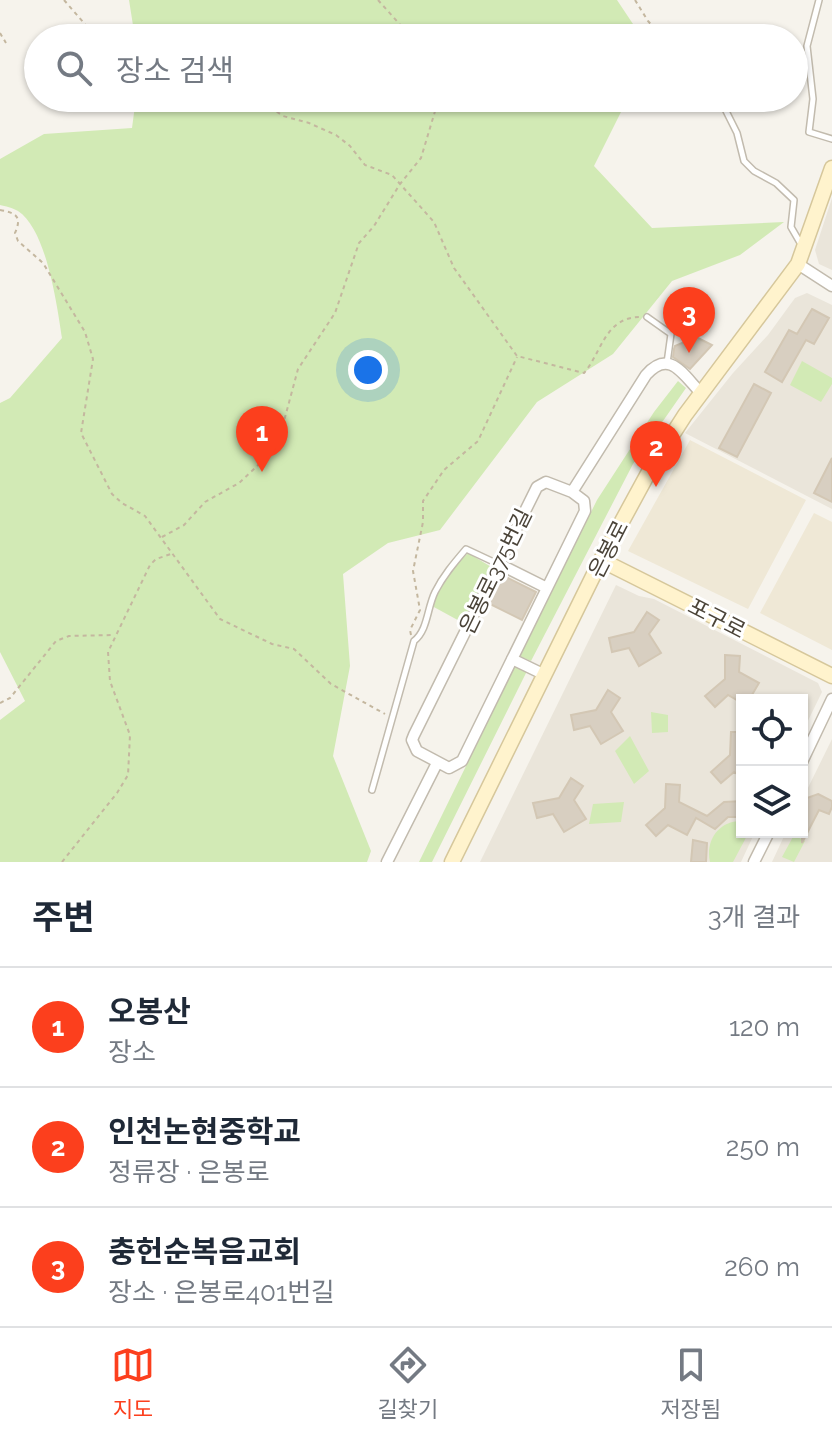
<!DOCTYPE html>
<html lang="ko">
<head>
<meta charset="utf-8">
<style>
	:root { --surface:#fff; --page:#f2f2f3; --text:#1f2937; --muted:#747a83; --line:#e0e1e3; --accent:#fc3f1d }
	body { margin:0; font-family:Raleway,"Noto Sans KR",sans-serif; background:var(--page); color:var(--text) }
	.controls { position:absolute; right:24px; bottom:24px; display:grid; overflow:hidden; border-radius:0px; box-shadow:0 2px 6px #0004 }
	.controls button { width:72px; height:72px; display:grid; place-items:center; padding:0; border:0; border-bottom:2px solid var(--line); background:var(--surface); color:var(--text); font:40px sans-serif }
	.you { position:absolute; left:368px; top:370px; width:28px; height:28px; margin:-20px; border:6px solid #fff; border-radius:50%; background:#1a73e8; box-shadow:0 0 0 12px #1a73e833 }
	.badge { display:grid; place-items:center; width:52px; height:52px; border-radius:50%; background:var(--accent); color:#fff; font-size:26px; font-weight:700 }
	.pin { position:absolute; translate:-50% -66px; filter:drop-shadow(0 2px 4px #0008) }
	.pin::after { content:''; position:absolute; top:42px; width:28px; height:24px; background:inherit; clip-path:polygon(0 0,100% 0,50% 100%) }
	.list { margin:0; padding:0; list-style:none }
	h2 { display:flex; justify-content:space-between; align-items:center; height:104px; margin:0; padding:0 32px; font-size:34px }
	h2 small { font-size:26px; font-weight:400; color:var(--muted) }
	.list li { display:grid; grid-template-columns:52px 1fr auto; gap:24px; align-items:center; box-sizing:border-box; height:120px; padding:0 32px; border-top:2px solid var(--line) }
	.list b { display:block; font-size:30px; white-space:nowrap }
	.list p { margin:0; font-size:26px; white-space:nowrap; color:var(--muted) }
	.list em { font-size:26px; font-style:normal; color:var(--muted) }
	.icon { flex:none; width:44px; height:44px; fill:none; stroke:currentColor; stroke-width:2; stroke-linecap:round; stroke-linejoin:round }
	.map { position:relative; flex:none; width:832px; height:862px; overflow:hidden }
	.search { position:absolute; background:var(--surface); box-shadow:0 2px 6px #0004; left:24px; right:24px; top:24px; height:88px; display:flex; align-items:center; gap:20px; box-sizing:border-box; padding:0 28px; border-radius:44px; color:var(--muted); font-size:30px }
	.sheet { height:464px; background:var(--surface) }
	nav { display:flex; justify-content:space-around; align-items:center; box-sizing:border-box; height:112px; border-top:2px solid var(--line); background:var(--surface); font-size:22px; color:var(--muted) }
	nav a { display:grid; justify-items:center; gap:4px }
	nav .on { color:var(--accent) }
	.map>svg:first-child { display:block }
	.residential { fill:#eae5da }
	.education { fill:#efe8d6 }
	.green { fill:#d2eab5 }
	.building { fill:#d8cfc1; stroke:#d3c7b4; stroke-width:2 }
	.lines { fill:none; stroke-linecap:round; stroke-linejoin:round }
	.lane-casing { stroke:#c2bbae; stroke-width:8 }
	.street-casing { stroke:#c2bbae; stroke-width:13 }
	.secondary-casing { stroke:#d6c79b; stroke-width:17 }
	.path { stroke:#c4b79f; stroke-width:2; stroke-dasharray:4 4; stroke-linecap:butt }
	.lane { stroke:#fff; stroke-width:5 }
	.street { stroke:#fff; stroke-width:10 }
	.secondary { stroke:#fff3cd; stroke-width:14 }
	.labels { text-anchor:middle; dominant-baseline:central; stroke-width:6; stroke-linejoin:round; paint-order:stroke }
	.street-label { font-size:22px; fill:#4b4439; stroke:#fff }
</style>
</head>
<body>
<div class="map">
<svg width="832" height="862" viewBox="0 0 832 862">
	<rect width="100%" height="100%" fill="#f6f3ec"/>
	<path class="residential" d="M832,198V270L819,264L815,250Z
		M807,293L832,305V509L685,433L733,373L768,335L795,298Z
		M616,585L639,596L654,599L818,683L822,692L802,733V700H742V832H755L741,862H480Z
		M832,739V862H772L786,832H802V800Z"/>
	<path class="education" d="M690,440L806,500L748,609L628,551Z
		M814,513L832,522V650L760,613Z"/>
	<path class="green" d="M129,0H617L639,33V38H135Z
		M136,98H628L594,166L652,228L784,222L740,255L672,281L613,354L537,402L440,530L388,543L343,574L350,666L333,756L371,851L367,862H0V720L25,701L0,652V403L10,398L62,338C57,306 47,230 18,211C13,208 5,206 0,205V159L44,134L132,128Z
		M802,361L832,378V384L821,402L790,385Z
		M678,381L686,388L633,464L531,661L519,656L597,500L654,412Z
		M468,553L493,568L465,624L432,606L447,574Z
		M515,666L527,671L432,862H419Z
		M651,712L668,715V732L652,733Z
		M630,736L649,771L634,784L615,751Z
		M624,802L621,822L589,824L593,804Z
		M742,821V832H749L733,862H710C705,841 719,820 742,821Z
		M794,835L805,841L794,862L782,857Z"/>
	<path class="building" d="M812,309L829,318L814,344L806,340L782,382L765,372L789,330L797,334Z
		M696,337L712,345L690,369L673,357L674,349L675,346Z
		M754,384L771,393L737,457L719,448Z
		M832,458V502L814,493Z
		M502,575L536,592L522,620L488,603Z
		M647,612L659,620L649,634L661,653L639,666L629,648L612,652L609,638L634,632Z
		M725,655L740,656L739,672L759,683L749,700H742V703L728,695L715,707L705,696L725,679Z
		M608,690L620,698L611,712L623,731L601,744L590,726L574,730L571,715L596,710Z
		M731,732H742V777L734,772L721,783L711,772L730,755Z
		M571,778L583,786L574,800L586,819L564,832L553,814L537,818L533,803L559,798Z
		M666,784L680,785L679,802L707,816L724,802L742,801V817H728L715,829L696,818L687,835L668,825L656,836L646,825L665,808Z
		M818,794L832,801V807L829,814L819,810L802,843V809L807,798Z
		M693,840L707,843L706,862H691Z"/>
	<g class="lines">
		<g class="lane-casing">
			<path id="lane" d="M819,0L807,46L813,99L809,132L832,139
				M726,111L737,133L744,161L754,171L776,183L794,200L791,227L802,246
				M647,317L671,334L667,363
				M372,790L414,641C428,630 427,608 435,592C443,576 454,563 466,549L498,564"/>
		</g>
		<g class="street-casing">
			<path id="street" d="M798,264L832,286
				M546,482L572,492L584,501L585,511L462,761L449,768L417,751L412,740L414,735L537,487Z
				M572,492L646,375C670,348 683,375 702,394
				M499,564L547,588
				M512,659L545,675
				M802,762L832,699
				M387,862L437,763
				M754,862L769,832"/>
		</g>
		<g class="secondary-casing">
			<path id="secondary" d="M601,560L832,676
				M452,862L601,560L651,468L685,415L798,264L832,168"/>
		</g>
		<path class="path" d="M64,0L90,30L123,38
			M378,0L412,38
			M635,0L648,21L663,38
			M0,33L6,43
			M257,98L283,116L309,123L336,135L350,146L365,165L392,175L434,222L454,268L517,356L584,373C602,352 605,316 642,317
			M714,98L722,106
			M0,210C17,213 22,217 15,233L18,241L43,263L85,332L93,359L81,433L112,494L122,503L145,516L220,619L272,644L294,649L331,684L385,714
			M162,537L184,525L205,502L239,483L271,453L280,436L298,369L335,313L359,243L374,226L400,184L421,158L439,98
			M411,635L410,630L420,610L413,571L423,522V501L444,470L478,441L517,357
			M0,703L10,698L56,641L69,636L113,635
			M62,862L117,793L128,775L130,735L110,681L108,652L150,565L156,559L171,554"/>
		<use href="#lane" class="lane"/>
		<use href="#street" class="street"/>
		<use href="#secondary" class="secondary"/>
	</g>
	<g class="labels">
		<g class="street-label">
			<text transform="translate(608 549) rotate(-63)">은봉로</text>
			<text transform="translate(495 571) rotate(-64)">은봉로375번길</text>
			<text transform="translate(717 618) rotate(27)">포구로</text>
		</g>
	</g>
</svg>
<div class="controls">
<button><svg class="icon" aria-label="locate" viewBox="0 0 24 24"><circle cx="12" cy="12" r="6"/><path d="M12 2v4M12 18v4M2 12h4M18 12h4"/></svg></button>
<button><svg class="icon" aria-label="layers" viewBox="0 0 24 24"><path d="M12 4l9 5-9 5-9-5zM3 14l9 5 9-5"/></svg></button>
</div>
<div class="you"></div>
<div class="pin badge" style="left:262px;top:472px">1</div>
<div class="pin badge" style="left:656px;top:487px">2</div>
<div class="pin badge" style="left:689px;top:353px">3</div>
<div class="search"><svg class="icon" aria-label="search" viewBox="0 0 24 24"><circle cx="10" cy="10" r="6"/><path d="M15 15l6 6"/></svg>장소 검색</div>
</div>
<section class="sheet">
<h2>주변<small>3개 결과</small></h2>
<ul class="list">
<li><span class="badge">1</span><div><b>오봉산</b><p>장소</p></div><em>120 m</em></li>
<li><span class="badge">2</span><div><b>인천논현중학교</b><p>정류장 · 은봉로</p></div><em>250 m</em></li>
<li><span class="badge">3</span><div><b>충헌순복음교회</b><p>장소 · 은봉로401번길</p></div><em>260 m</em></li>
</ul>
</section>
<nav>
<a class="on"><svg class="icon" aria-label="map" viewBox="0 0 24 24"><path d="M3 6l6-2 6 2 6-2v14l-6 2-6-2-6 2zM9 4v14M15 6v14"/></svg>지도</a>
<a><svg class="icon" aria-label="directions" viewBox="0 0 24 24"><path d="M12 3l9 9-9 9-9-9zM9 14v-3h6M13 9l2 2-2 2"/></svg>길찾기</a>
<a><svg class="icon" aria-label="saved" viewBox="0 0 24 24"><path d="M7 4h10v16l-5-4-5 4z"/></svg>저장됨</a>
</nav>
</body>
</html>
